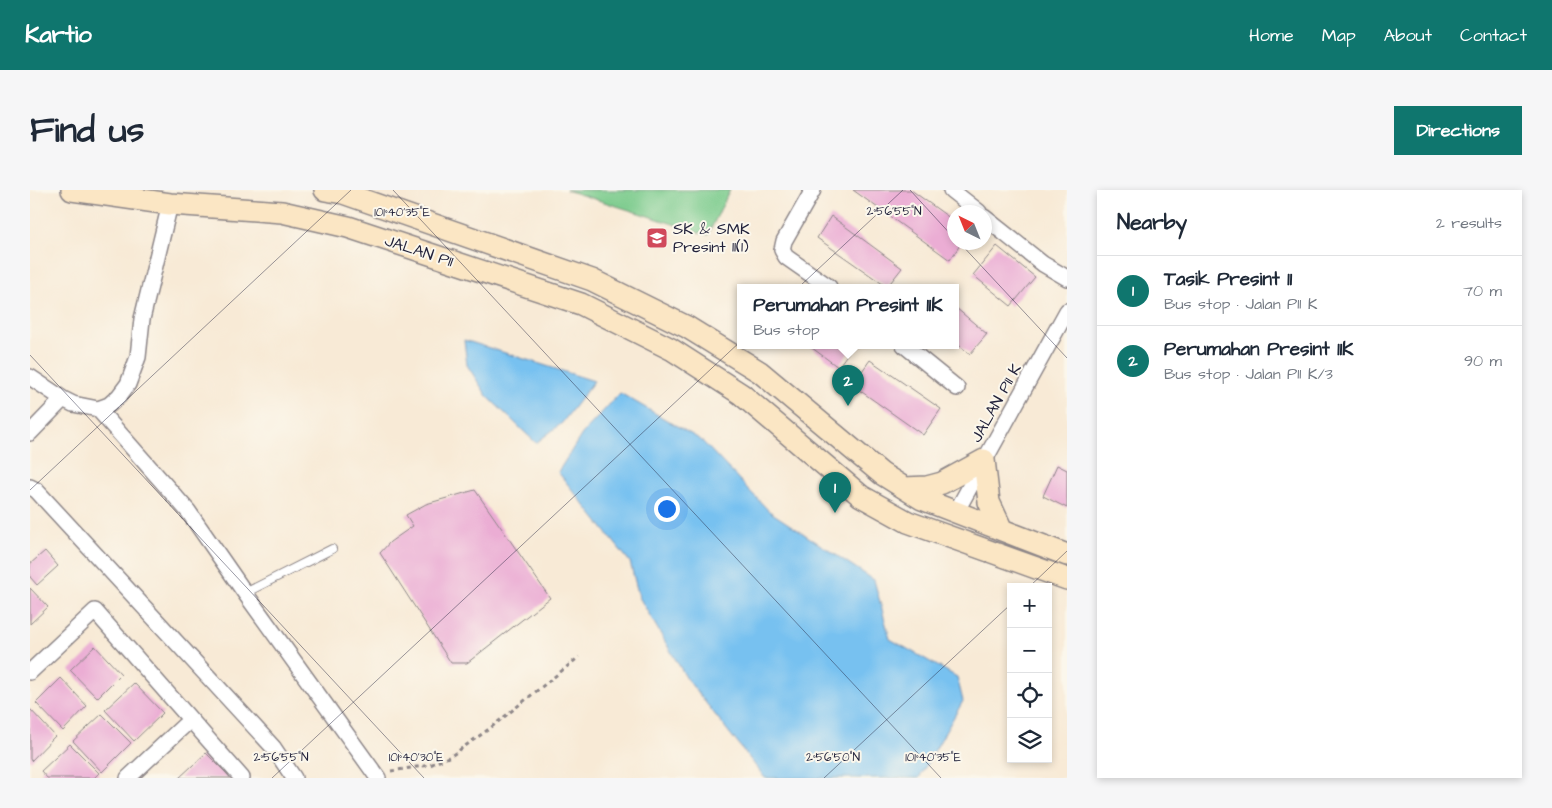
<!DOCTYPE html>
<html lang="en">
<head>
<meta charset="utf-8">
<style>
	:root { --surface:#fff; --page:#f6f6f7; --text:#1f2937; --muted:#747a83; --line:#e0e1e3; --accent:#0f766e }
	body { margin:0; font-family:"Architects Daughter",sans-serif; background:var(--page); color:var(--text) }
	.controls { position:absolute; right:15px; bottom:15px; display:grid; overflow:hidden; border-radius:0px; box-shadow:0 2px 8px #0003 }
	.controls button { width:45px; height:45px; display:grid; place-items:center; padding:0; border:0; border-bottom:1px solid var(--line); background:var(--surface); color:var(--text); font:25px sans-serif }
	.compass { position:absolute; left:917px; top:15px; width:45px; height:45px; border-radius:50%; background:var(--surface); box-shadow:0 2px 8px #0003; rotate:317deg }
	.you { position:absolute; left:636px; top:318px; width:18px; height:18px; margin:-12px; border:4px solid #fff; border-radius:50%; background:#1a73e8; box-shadow:0 0 0 8px #1a73e833 }
	.badge { display:grid; place-items:center; width:32px; height:32px; border-radius:50%; background:var(--accent); color:#fff; font-size:16px; font-weight:700 }
	.pin { position:absolute; translate:-50% -41px; filter:drop-shadow(0 1px 2px #0008) }
	.pin::after { content:''; position:absolute; top:26px; width:18px; height:15px; background:inherit; clip-path:polygon(0 0,100% 0,50% 100%) }
	.popup { position:absolute; left:707px; top:94px; width:222px; height:65px; box-sizing:border-box; display:grid; place-content:center; border-radius:0px; background:var(--surface); filter:drop-shadow(0 1px 4px #0005); font-size:16px; white-space:nowrap; color:var(--muted) }
	.popup b { font-size:19px; color:var(--text) }
	.popup::after { content:''; position:absolute; left:50%; top:100%; margin-left:-10px; border:10px solid transparent; border-top-color:var(--surface) }
	.list { margin:0; padding:0; list-style:none }
	h2 { display:flex; justify-content:space-between; align-items:center; height:65px; margin:0; padding:0 20px; font-size:21px }
	h2 small { font-size:16px; font-weight:400; color:var(--muted) }
	.list li { display:grid; grid-template-columns:32px 1fr auto; gap:15px; align-items:center; box-sizing:border-box; height:70px; padding:0 20px; border-top:1px solid var(--line) }
	.list b { display:block; font-size:19px; white-space:nowrap }
	.list p { margin:0; font-size:16px; white-space:nowrap; color:var(--muted) }
	.list em { font-size:16px; font-style:normal; color:var(--muted) }
	.icon { flex:none; width:28px; height:28px; fill:none; stroke:currentColor; stroke-width:2; stroke-linecap:round; stroke-linejoin:round }
	.map { position:relative; flex:none; width:1037px; height:588px; overflow:hidden; border-radius:0px }
	header { display:flex; align-items:center; gap:30px; box-sizing:border-box; height:70px; padding:0 25px; background:var(--accent); color:#fff }
	header strong { font-size:24px }
	nav { display:flex; gap:28px; margin-inline-start:auto; font-size:18px }
	.intro { display:flex; align-items:center; justify-content:space-between; box-sizing:border-box; height:120px; padding:0 30px }
	h1 { margin:0; font-size:35px }
	.button { padding:12px 22px; border-radius:0px; background:var(--accent); color:#fff; font-size:18px; font-weight:700 }
	main { display:flex; gap:30px; padding:0 30px }
	aside { flex:1; background:var(--surface); border-radius:0px; box-shadow:0 2px 8px #0003 }
	.map>svg:first-child { display:block }
	.green { fill:#7acb8c; stroke:#4e7664 }
	.water { fill:#77c1f0; stroke:#4c7296 }
	.building { fill:#ebadd4 }
	.lines { fill:none; stroke-linecap:round; stroke-linejoin:round }
	.service-casing { stroke:#8d8688; stroke-width:10 }
	.minor-casing { stroke:#8d8688; stroke-width:18 }
	.secondary-casing { stroke:#8d8688; stroke-width:24 }
	.path { stroke:#8d8688; stroke-width:3; stroke-dasharray:4 4; stroke-linecap:butt }
	.service { stroke:#fff; stroke-width:8 }
	.minor { stroke:#fff; stroke-width:15 }
	.secondary { stroke:#fbe6c4; stroke-width:21 }
	.ticks { fill:none; stroke:#22223b; stroke-width:1; stroke-opacity:0.45 }
	.labels { text-anchor:middle; dominant-baseline:central; stroke-width:4; stroke-linejoin:round; paint-order:stroke }
	.poi-label { font-size:16px; fill:#22223b; stroke:#fbf7ec; text-anchor:start }
	.street-label { font-size:16px; fill:#22223b; stroke:#fbf7ec }
	.ticks-label { font-size:12px; text-anchor:middle; fill:#22223b; stroke:#fbf7ec; stroke-width:4; stroke-linejoin:round; paint-order:stroke }
</style>
</head>
<body>
<header>
<strong>Kartio</strong>
<nav><a>Home</a><a>Map</a><a>About</a><a>Contact</a></nav>
</header>
<div class="intro"><h1>Find us</h1><a class="button">Directions</a></div>
<main>
<div class="map">
<svg width="1037" height="588" viewBox="0 0 1037 588">
	<rect width="100%" height="100%" fill="#fbf7ec"/>
	<filter id="ink" filterUnits="userSpaceOnUse"><feTurbulence type="fractalNoise" baseFrequency=".02" numOctaves="2"/><feDisplacementMap in="SourceGraphic" scale="10" xChannelSelector="R" yChannelSelector="G"/><feConvolveMatrix kernelMatrix="1 2 1 2 8 2 1 2 1" color-interpolation-filters="sRGB"/></filter>
	<filter id="wash" filterUnits="userSpaceOnUse"><feTurbulence type="fractalNoise" baseFrequency=".0096" numOctaves="4" result="noise"/><feDisplacementMap in="SourceGraphic" scale="20" xChannelSelector="R" yChannelSelector="G"/><feGaussianBlur stdDeviation="1.12" result="paint"/><feColorMatrix in="noise" values="0 0 0 0 0 0 0 0 0 0 0 0 0 0 0 0 0 1.4 0 .05"/><feComposite in="paint" operator="in"/></filter>
	<g filter="url(#wash)">
		<rect width="100%" height="100%" fill="#f8ead6"/>
		<path class="green" d="M536,0H700L678,45Z"/>
		<path class="water" d="M434,150L564,191L532,233L506,253L457,206L437,175Z
			M590,203L671,250L739,321L844,390L860,449L927,487L933,511L889,588H735L657,489L609,407L600,372L528,282L552,244Z"/>
		<g id="blocks">
			<path class="building" d="M823,0H881L924,31V52H932L920,70Z
				M801,26L872,78L857,97L787,48Z
				M967,56L1005,87L981,116L943,85Z
				M926,118L957,144L940,164L926,153Z
				M778,155H824L808,177Z
				M840,170L911,219L893,245L822,195Z
				M1027,275L1037,280V318L1013,306Z
				M445,300L520,408L437,473H421L350,363L360,352L383,336L376,325L396,314Z
				M15,361L28,376L7,395L0,387V374Z
				M0,398L18,417L0,434Z
				M65,456L91,484L67,508L40,480Z
				M31,488L57,516L33,541L6,513Z
				M104,493L133,523L104,551L75,520Z
				M0,519L25,546L1,571L0,569Z
				M72,524L101,553L72,582L43,551Z
				M40,554L69,583L64,588H17L11,581Z
				M176,563L201,588H149Z"/>
		</g>
	</g>
	<g filter="url(#ink)">
		<use href="#blocks" fill-opacity="0" stroke="#8d8688" stroke-width="1"/>
		<g class="lines">
			<g class="service-casing">
				<path id="service" d="M215,403L302,359"/>
			</g>
			<g class="minor-casing">
				<path id="minor" d="M783,0L754,51L752,60L756,67L799,97
					M921,0L949,22
					M954,27L1013,74L1037,88
					M874,155L927,198
					M0,187L33,209L43,214L68,219L79,215L89,206L98,194L108,167L112,129L140,14
					M68,219L158,321L215,403L348,588
					M0,243L33,209
					M0,297L6,300L243,557L264,588
					M926,322L1037,121
					M0,482L65,421L212,588
					M98,588L160,530"/>
			</g>
			<g class="secondary-casing">
				<path id="secondary" d="M42,0L140,14L252,22L318,37L551,114L641,159L711,204L831,306L878,332L1037,389
					M295,0L313,3L562,90L657,137L730,182L852,284L892,309L1037,365
					M874,298L897,297L912,293L954,270L959,312L972,340"/>
			</g>
			<path class="path" d="M361,581L400,575L421,566L459,539L549,467"/>
			<use href="#service" class="service"/>
			<use href="#minor" class="minor"/>
			<use href="#secondary" class="secondary"/>
		</g>
	</g>
	<path class="ticks" d="M363,0L911,588M880,0L924,48M929,52L1037,168M0,165L394,588M0,300L321,0M999,397L1037,361M242,588L873,0M794,588L981,414"/>
	<defs>
		<g id="school-square" transform="scale(1.125)"><rect x="-9" y="-9" width="18" height="18" rx="4" fill="#d1495b" stroke="#fbf7ec"/><path d="M0-5L7-2L0 1L-7-2ZM-4 1L0 2.5L4 1V4Q0 6-4 4Z" fill="#fff"/></g>
	</defs>
	<g fill-rule="evenodd">
		<use href="#school-square" x="627" y="48"/>
	</g>
	<g class="labels">
		<g class="poi-label">
			<text x="643" y="39">SK &amp; SMK<tspan x="643" dy="18">Presint 11(1)</tspan></text>
		</g>
		<g class="street-label">
			<text transform="translate(389 61) rotate(18)">JALAN P11</text>
			<text transform="translate(966 213) rotate(-61)">JALAN P11 K</text>
		</g>
	</g>
	<g class="ticks-label">
		<text x="864" y="25">2°56'55"N</text>
		<text x="372" y="26">101°40'35"E</text>
		<text x="386" y="571">101°40'30"E</text>
		<text x="903" y="571">101°40'35"E</text>
		<text x="251" y="571">2°56'55"N</text>
		<text x="803" y="571">2°56'50"N</text>
	</g>
</svg>
<div class="controls">
<button>+</button>
<button>−</button>
<button><svg class="icon" aria-label="locate" viewBox="0 0 24 24"><circle cx="12" cy="12" r="6"/><path d="M12 2v4M12 18v4M2 12h4M18 12h4"/></svg></button>
<button><svg class="icon" aria-label="layers" viewBox="0 0 24 24"><path d="M12 4l9 5-9 5-9-5zM3 14l9 5 9-5"/></svg></button>
</div>
<svg class="compass" viewBox="-18 -18 36 36"><path d="M0-13l5 13h-10z" fill="#e53935"/><path d="M0 13l5-13h-10z" fill="#747a83"/></svg>
<div class="you"></div>
<div class="pin badge" style="left:805px;top:323px">1</div>
<div class="pin badge" style="left:818px;top:216px">2</div>
<div class="popup"><b>Perumahan Presint 11K</b>Bus stop</div>
</div>
<aside>
<h2>Nearby<small>2 results</small></h2>
<ul class="list">
<li><span class="badge">1</span><div><b>Tasik Presint 11</b><p>Bus stop · Jalan P11 K</p></div><em>70 m</em></li>
<li><span class="badge">2</span><div><b>Perumahan Presint 11K</b><p>Bus stop · Jalan P11 K/3</p></div><em>90 m</em></li>
</ul>
</aside>
</main>
</body>
</html>
